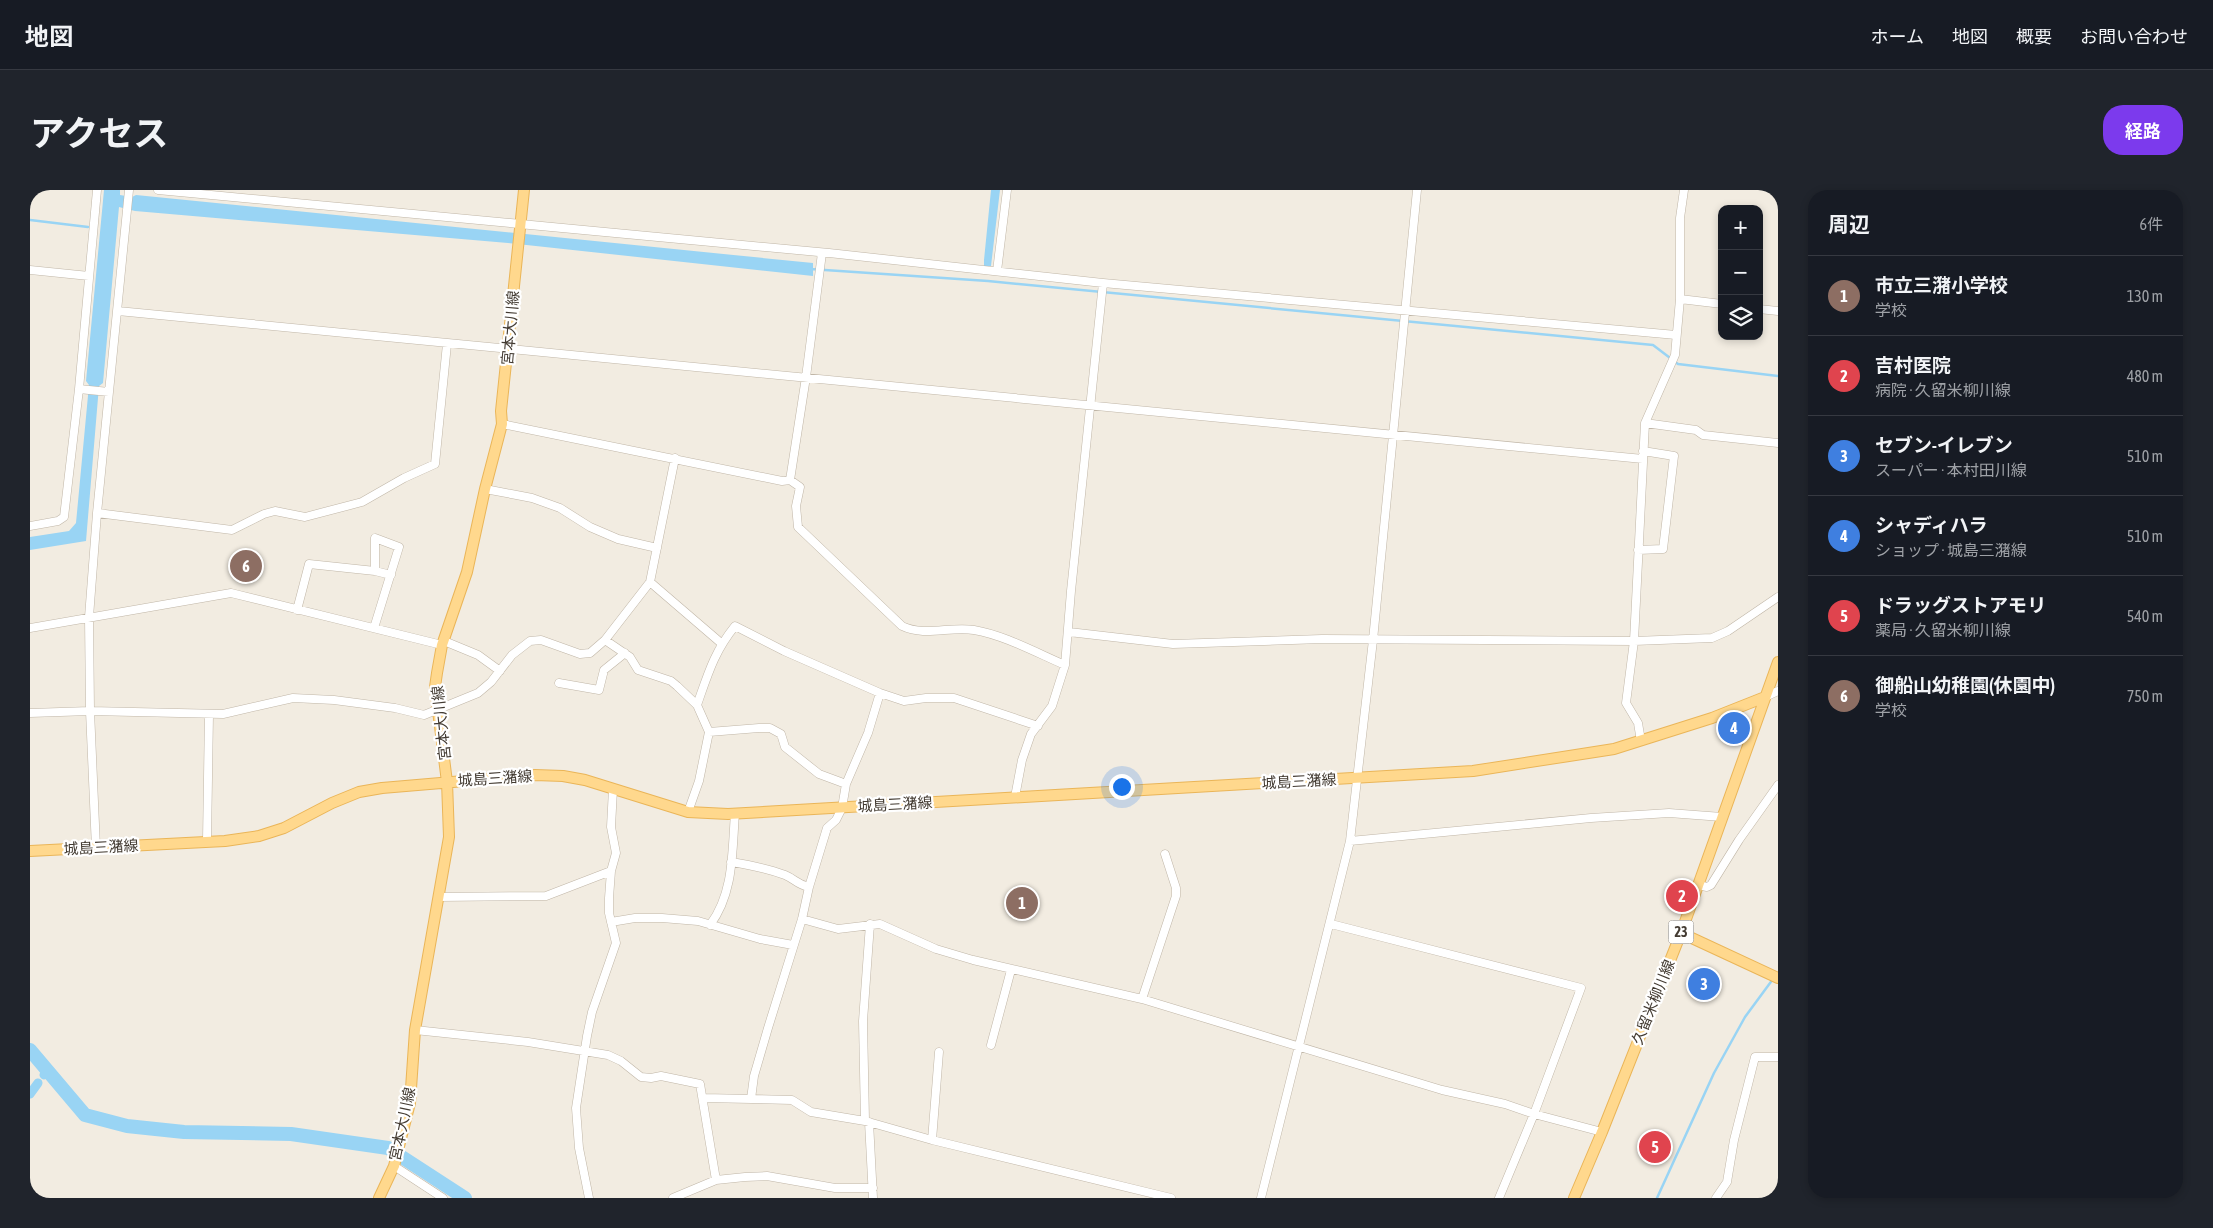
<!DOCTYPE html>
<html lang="ja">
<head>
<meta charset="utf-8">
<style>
	:root { --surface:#171b24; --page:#20242c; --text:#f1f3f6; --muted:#9ea1a6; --line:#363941; --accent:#7c3aed }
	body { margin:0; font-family:"Asap Condensed","Noto Sans JP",sans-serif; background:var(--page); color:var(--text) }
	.controls { position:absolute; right:15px; top:15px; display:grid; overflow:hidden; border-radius:10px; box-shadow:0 2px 8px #0003 }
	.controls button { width:45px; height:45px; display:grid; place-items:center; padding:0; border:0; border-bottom:1px solid var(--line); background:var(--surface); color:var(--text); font:25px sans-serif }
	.you { position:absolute; left:1091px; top:596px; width:18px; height:18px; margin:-12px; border:4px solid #fff; border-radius:50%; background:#1a73e8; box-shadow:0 0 0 8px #1a73e833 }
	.badge { display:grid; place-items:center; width:32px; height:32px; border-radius:50%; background:var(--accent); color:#fff; font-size:16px; font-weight:700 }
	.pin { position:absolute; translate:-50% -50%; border:2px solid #fff; box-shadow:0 1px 5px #0006 }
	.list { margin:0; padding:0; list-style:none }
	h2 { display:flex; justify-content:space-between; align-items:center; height:65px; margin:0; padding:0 20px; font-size:21px }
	h2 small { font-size:16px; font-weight:400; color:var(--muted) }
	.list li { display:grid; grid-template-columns:32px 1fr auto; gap:15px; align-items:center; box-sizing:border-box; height:80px; padding:0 20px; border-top:1px solid var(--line) }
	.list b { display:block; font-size:19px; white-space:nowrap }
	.list p { margin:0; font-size:16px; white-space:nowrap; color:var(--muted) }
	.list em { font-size:16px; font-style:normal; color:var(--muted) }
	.icon { flex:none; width:28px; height:28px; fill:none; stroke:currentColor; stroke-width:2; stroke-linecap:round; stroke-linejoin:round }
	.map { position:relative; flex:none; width:1748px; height:1008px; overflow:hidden; border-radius:20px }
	header { display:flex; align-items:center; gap:30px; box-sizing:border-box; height:70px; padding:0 25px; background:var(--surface); border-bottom:1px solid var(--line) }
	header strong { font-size:24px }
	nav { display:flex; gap:28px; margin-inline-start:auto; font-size:18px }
	.intro { display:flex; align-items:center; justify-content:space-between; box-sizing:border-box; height:120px; padding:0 30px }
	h1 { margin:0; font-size:35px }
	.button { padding:12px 22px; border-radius:20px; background:var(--accent); color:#fff; font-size:18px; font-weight:700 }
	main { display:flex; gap:30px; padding:0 30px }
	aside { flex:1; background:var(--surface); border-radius:20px; box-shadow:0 2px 8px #0003 }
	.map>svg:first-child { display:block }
	.water { fill:#99d4f4 }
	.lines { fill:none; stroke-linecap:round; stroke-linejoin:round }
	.stream { stroke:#99d4f4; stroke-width:2.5 }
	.canal { stroke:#99d4f4; stroke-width:9 }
	.river { stroke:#99d4f4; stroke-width:14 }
	.minor-casing { stroke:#c0b6a7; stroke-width:9 }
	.major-casing { stroke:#eab558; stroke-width:12 }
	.minor { stroke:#fff; stroke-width:8 }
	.major { stroke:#ffd88d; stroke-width:10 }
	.labels { text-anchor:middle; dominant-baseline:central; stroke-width:4.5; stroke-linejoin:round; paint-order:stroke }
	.shield { fill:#fff; stroke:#7b7670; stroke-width:1 }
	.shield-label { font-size:14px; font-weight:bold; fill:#433b32 }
	.street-label { font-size:15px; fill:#433b32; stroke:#fff }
</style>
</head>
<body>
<header>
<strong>地図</strong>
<nav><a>ホーム</a><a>地図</a><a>概要</a><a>お問い合わせ</a></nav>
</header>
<div class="intro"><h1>アクセス</h1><a class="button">経路</a></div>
<main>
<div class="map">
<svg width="1748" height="1008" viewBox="0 0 1748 1008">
	<rect width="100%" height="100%" fill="#f2ece1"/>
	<path class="water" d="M74,0H90V5L102,7L106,5L783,73V86L478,53L105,21L89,17L73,193L69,196L56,351L0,360V347L39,341L46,333L59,195L56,191Z
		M961,0H970L961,76H954V70Z"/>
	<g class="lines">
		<path class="stream" d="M0,30L58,37
			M780,79L958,91L1623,155L1648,174L1748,186
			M1627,1008L1684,883L1715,827L1743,789"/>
		<path class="canal" d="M14,885L17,880
			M0,904L8,893"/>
		<path class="river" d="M0,860L55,925L97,936L154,942L261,944L358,958L435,1008"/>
		<g class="minor-casing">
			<path id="minor" d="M67,0L49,199L79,202
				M99,0L67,323L202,340L234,324L245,321L275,327L332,312L374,288L405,274L417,154
				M128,0L799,63L1073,93L1646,145
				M0,80L59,86
				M967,81L977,0
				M1650,109L1692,114
				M1729,119L1748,121
				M88,121L1613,269
				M1615,233L1666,240L1673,245L1748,253
				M472,234L752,291L760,290L770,297L766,316L768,337L872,436C895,447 920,436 944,440C974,445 1007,463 1035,475
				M760,290L776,187L792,63
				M455,299L502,308L530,318L560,337L588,349L627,358
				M0,336L28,331L34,327L49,199
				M1608,360L1633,359L1644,266L1613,261
				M620,392L691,453
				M267,420L279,374L345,381L361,385
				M0,438L201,403L412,455
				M344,438L369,357L345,348V381
				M1039,442L1143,454L1292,449L1604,451L1682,448L1698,441L1748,407
				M575,450L600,467L608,480L641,491L647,496L667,515L679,542L729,538H740L751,544L755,557L789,584L816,594
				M414,451L448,465L470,481
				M529,493L569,500L574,480L595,463
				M1735,507L1748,501
				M667,515C678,484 684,462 705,436L754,461L850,503L874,511L896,508H924L1008,536
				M0,523L60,521L193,524L263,508L304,510L365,518L394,525L448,503L461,492L482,465L500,451L511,450L550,464L560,463L575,450L620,392L645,268
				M1611,551L1608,533L1596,513L1604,451L1615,233L1645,165L1650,109V28L1654,0
				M985,607L992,570L1001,544L1022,516L1035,475L1041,401L1073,93
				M658,622L669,591L679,542
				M177,651L179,524
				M1320,651L1561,628L1639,623L1692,627
				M66,658L60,521L59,427L67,323
				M701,672C720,675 737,678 755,685C765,689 766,694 779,697
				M1668,695L1677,697L1681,695L1709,650L1748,595
				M408,707L516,706L581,681
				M772,729L808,739L850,734L906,759L943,770L1112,809L1412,900L1475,914L1504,924L1572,942
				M581,732L605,728H632L668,731L730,749L763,755
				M1301,734L1551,798L1504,924L1469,1008
				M680,735C704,703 702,662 705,623
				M1112,809L1146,706V698L1135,664
				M385,840L498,852L578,865L591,871L611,887L621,888L631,886L670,894L686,990
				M961,855L981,780
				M673,908L762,910L781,922L835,931L902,950L1141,1008
				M721,909L724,886L738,838L772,729L779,697L797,638L806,630L812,618L816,594L838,543L850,503
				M835,931L833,831L840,734
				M839,932L843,1008
				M902,950L909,862
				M364,976L413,1008
				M559,1008L549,958L546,918L557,846L562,822L586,753L579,723V708L581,681L586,663L581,637L583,599
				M643,1008L686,990L715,987L737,986L805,998H843
				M1231,1008L1320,651L1343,450L1387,0
				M1686,1008L1697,992L1704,950L1725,867H1748"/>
		</g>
		<g class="major-casing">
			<path id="major" d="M0,661L195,651L229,646L254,638L302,613L329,602L352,598L505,585L533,586L555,590L658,622L698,624L1443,581L1584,559L1682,528L1735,507
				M1651,743L1748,788
				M349,1008L364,976L380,913L385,840L419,647L417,592L405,497L407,483L412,455L437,382L455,299L472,234L471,221L494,0
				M1544,1008L1572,942L1651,743L1748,472"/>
		</g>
		<use href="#minor" class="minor"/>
		<use href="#major" class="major"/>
	</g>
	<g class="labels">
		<rect class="shield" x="1638.5" y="730.5" width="25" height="23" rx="4"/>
		<g class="shield-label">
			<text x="1651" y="742">23</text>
		</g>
		<g class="street-label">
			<text transform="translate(480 138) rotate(-85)">宮本大川線</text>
			<text transform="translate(411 533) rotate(-96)">宮本大川線</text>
			<text transform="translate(465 588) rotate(-4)">城島三潴線</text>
			<text transform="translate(1269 591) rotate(-3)">城島三潴線</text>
			<text transform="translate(865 614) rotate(-3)">城島三潴線</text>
			<text transform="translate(71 657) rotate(-3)">城島三潴線</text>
			<text transform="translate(1623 812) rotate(-68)">久留米柳川線</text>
			<text transform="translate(372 934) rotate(-78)">宮本大川線</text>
		</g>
	</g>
</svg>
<div class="controls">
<button>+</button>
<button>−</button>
<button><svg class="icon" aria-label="layers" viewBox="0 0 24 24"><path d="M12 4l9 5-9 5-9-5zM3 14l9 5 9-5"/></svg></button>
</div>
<div class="you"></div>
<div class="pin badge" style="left:992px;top:713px;background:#8d6e63">1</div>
<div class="pin badge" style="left:1652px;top:706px;background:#e0444e">2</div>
<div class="pin badge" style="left:1674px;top:794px;background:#3f7fe0">3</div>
<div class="pin badge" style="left:1704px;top:538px;background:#3f7fe0">4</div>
<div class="pin badge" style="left:1625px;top:957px;background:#e0444e">5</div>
<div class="pin badge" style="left:216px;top:376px;background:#8d6e63">6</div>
</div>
<aside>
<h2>周辺<small>6件</small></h2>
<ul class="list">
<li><span class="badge" style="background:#8d6e63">1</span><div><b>市立三潴小学校</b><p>学校</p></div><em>130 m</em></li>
<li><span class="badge" style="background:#e0444e">2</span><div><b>吉村医院</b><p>病院 · 久留米柳川線</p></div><em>480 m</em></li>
<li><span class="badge" style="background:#3f7fe0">3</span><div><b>セブン-イレブン</b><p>スーパー · 本村田川線</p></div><em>510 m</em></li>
<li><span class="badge" style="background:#3f7fe0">4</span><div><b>シャディハラ</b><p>ショップ · 城島三潴線</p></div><em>510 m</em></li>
<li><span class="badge" style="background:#e0444e">5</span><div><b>ドラッグストアモリ</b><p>薬局 · 久留米柳川線</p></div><em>540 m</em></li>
<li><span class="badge" style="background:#8d6e63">6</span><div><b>御船山幼稚園(休園中)</b><p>学校</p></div><em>750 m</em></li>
</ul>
</aside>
</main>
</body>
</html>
